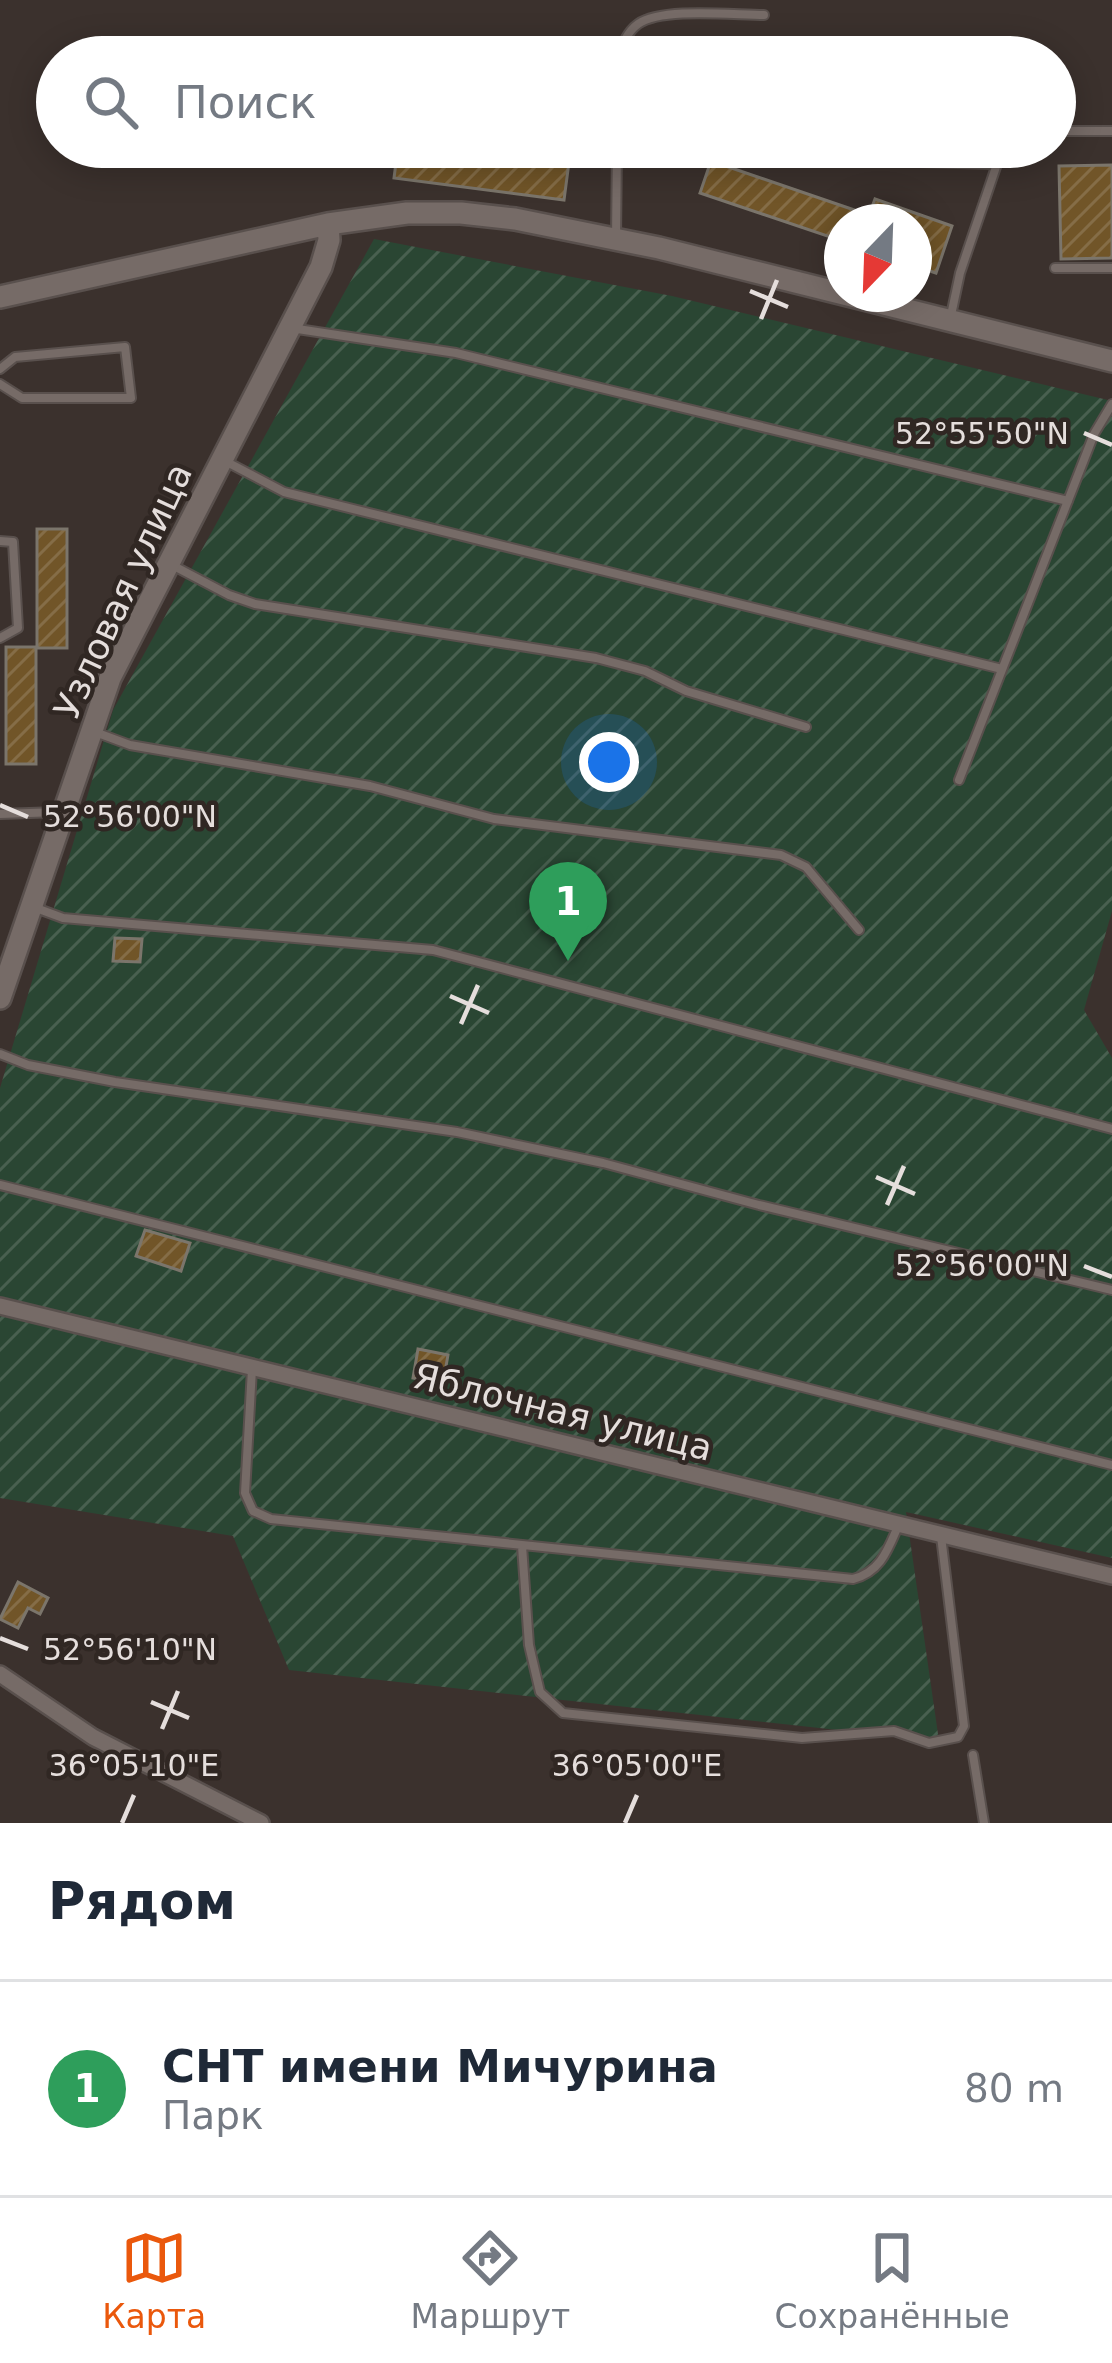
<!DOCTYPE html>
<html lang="ru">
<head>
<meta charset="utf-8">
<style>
	:root { --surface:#fff; --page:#f6f6f7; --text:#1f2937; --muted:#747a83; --line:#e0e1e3; --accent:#ea580c }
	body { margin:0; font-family:"DejaVu Sans",sans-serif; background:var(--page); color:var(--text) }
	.compass { position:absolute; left:824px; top:204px; width:108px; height:108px; border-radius:50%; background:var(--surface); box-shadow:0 6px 30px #0003; rotate:203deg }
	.you { position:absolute; left:609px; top:762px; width:42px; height:42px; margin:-30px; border:9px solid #fff; border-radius:50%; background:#1a73e8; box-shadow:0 0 0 18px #1a73e833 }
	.badge { display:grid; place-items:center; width:78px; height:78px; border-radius:50%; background:var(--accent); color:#fff; font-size:39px; font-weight:700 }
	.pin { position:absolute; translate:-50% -99px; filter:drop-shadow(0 3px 6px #0008) }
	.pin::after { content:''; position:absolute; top:63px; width:42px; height:36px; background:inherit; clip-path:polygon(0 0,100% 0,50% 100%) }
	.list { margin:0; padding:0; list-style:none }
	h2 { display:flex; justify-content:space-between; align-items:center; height:156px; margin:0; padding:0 48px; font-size:51px }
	h2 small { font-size:39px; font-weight:400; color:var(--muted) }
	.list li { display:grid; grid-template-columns:78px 1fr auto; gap:36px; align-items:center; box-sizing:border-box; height:216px; padding:0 48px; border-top:3px solid var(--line) }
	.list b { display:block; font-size:45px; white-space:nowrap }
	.list p { margin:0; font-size:39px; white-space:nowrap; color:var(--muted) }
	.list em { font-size:39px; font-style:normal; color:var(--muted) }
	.icon { flex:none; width:66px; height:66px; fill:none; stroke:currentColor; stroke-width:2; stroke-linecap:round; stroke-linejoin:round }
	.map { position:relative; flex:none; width:1112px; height:1823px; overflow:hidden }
	.search { position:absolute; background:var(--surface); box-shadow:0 6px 30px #0003; left:36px; right:36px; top:36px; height:132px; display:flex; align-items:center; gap:30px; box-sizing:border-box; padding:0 42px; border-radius:66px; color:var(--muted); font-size:45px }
	.sheet { height:372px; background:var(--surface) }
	nav { display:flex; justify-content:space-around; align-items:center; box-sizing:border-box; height:168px; border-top:3px solid var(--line); background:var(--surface); font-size:33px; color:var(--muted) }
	nav a { display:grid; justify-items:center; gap:6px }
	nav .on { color:var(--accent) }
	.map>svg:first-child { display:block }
	.garden { fill:url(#garden-furrows) }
	.building { fill:url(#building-hatch); stroke:#7b756b; stroke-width:3 }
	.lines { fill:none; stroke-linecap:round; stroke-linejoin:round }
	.lane-casing { stroke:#59504d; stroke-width:12 }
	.street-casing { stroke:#59504d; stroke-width:20 }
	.secondary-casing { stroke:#59504d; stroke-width:26 }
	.lane { stroke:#766b67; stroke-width:8 }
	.street { stroke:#766b67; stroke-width:15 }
	.secondary { stroke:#766b67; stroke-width:21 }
	.ticks { fill:none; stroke:#e5dedc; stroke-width:4.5 }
	.labels { text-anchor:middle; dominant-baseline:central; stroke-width:9; stroke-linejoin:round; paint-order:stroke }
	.street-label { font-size:36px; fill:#e5dedc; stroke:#302723 }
	.ticks-label { font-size:30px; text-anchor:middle; fill:#e5dedc; stroke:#302723; stroke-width:9; stroke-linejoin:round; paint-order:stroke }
</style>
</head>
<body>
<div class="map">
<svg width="1112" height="1823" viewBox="0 0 1112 1823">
	<defs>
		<pattern id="garden-furrows" width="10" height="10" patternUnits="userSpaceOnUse" patternTransform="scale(3)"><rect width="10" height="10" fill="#2a4633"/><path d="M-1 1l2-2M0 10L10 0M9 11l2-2" fill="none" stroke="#496050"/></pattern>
		<pattern id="building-hatch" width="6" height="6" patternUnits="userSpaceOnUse" patternTransform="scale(3)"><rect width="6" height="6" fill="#715528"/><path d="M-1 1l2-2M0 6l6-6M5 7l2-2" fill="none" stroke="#856d47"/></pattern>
	</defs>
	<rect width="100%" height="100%" fill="#3b312d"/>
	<path class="garden" d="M374,239L672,296L1112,401V911L1084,1010L1112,1058V1558L906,1512L939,1741L289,1670L233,1536L0,1498V1088L113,710Z"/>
	<path class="building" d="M398,147H571L564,200L394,178Z
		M711,161L869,215L875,199L952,226L936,273L914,266V222H842V241L700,193Z
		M1112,165V258L1061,259L1059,166Z
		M37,529H67V648H37Z
		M6,647H36V764H6Z
		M115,938L142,939L140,962L113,961Z
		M145,1230L190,1243L181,1271L136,1256Z
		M418,1349L448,1355L443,1383L413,1378Z
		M18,1582L48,1598L40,1614L28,1608L18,1628L0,1619Z"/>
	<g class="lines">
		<g class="lane-casing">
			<path id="lane" d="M618,57C622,45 627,32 638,24C662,7 733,15 764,15
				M1055,131H1112
				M765,158L997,164L960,273L950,320
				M997,164L1013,147
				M616,238L617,147
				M1055,268H1112
				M291,328L456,353L1068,501
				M0,369L15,357L125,347L131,398H22L0,384
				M223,460L284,492L1002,669
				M0,541L13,542L18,628L0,638
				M170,564L229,595L255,604L596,658L645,671L686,691L806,727
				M95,732L130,745L370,786L494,819L781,855L806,867L859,930
				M959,780L1094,434L1112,404
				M0,814L58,812
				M36,908L63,918L433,950L1112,1129
				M0,1054L28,1065L115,1082L457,1132L603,1163L759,1205L1112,1290
				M0,1185L1112,1465
				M252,1369L245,1493L253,1511L271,1519L853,1579C881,1572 888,1549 899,1524
				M522,1546L529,1645L540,1692L563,1713L802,1738L894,1731L929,1743L958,1737L964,1726L941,1536
				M973,1755L984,1823"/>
		</g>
		<g class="street-casing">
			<path id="street" d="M0,1306L1112,1576
				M0,1674L93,1737L261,1823"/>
		</g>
		<g class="secondary-casing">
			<path id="secondary" d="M0,297L328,224L407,213H461L515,219L659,248L1112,361
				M0,998L110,678L321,267L329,240L328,224"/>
		</g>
		<use href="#lane" class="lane"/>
		<use href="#street" class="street"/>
		<use href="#secondary" class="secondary"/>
	</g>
	<path class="ticks" d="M750,291L788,307M761,319L777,280M1084,433L1112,445M0,805L28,817M450,996L489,1013M461,1024L478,985M876,1177L915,1194M887,1205L904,1166M1084,1266L1112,1277M0,1638L28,1649M151,1702L189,1718M162,1729L178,1691M122,1823L134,1795M625,1823L637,1795"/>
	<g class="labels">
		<g class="street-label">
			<text transform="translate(123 591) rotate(-65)">Узловая улица</text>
			<text transform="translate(563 1412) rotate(14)">Яблочная улица</text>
		</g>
	</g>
	<g class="ticks-label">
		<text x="982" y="444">52°55'50"N</text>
		<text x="130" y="827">52°56'00"N</text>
		<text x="982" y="1276">52°56'00"N</text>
		<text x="130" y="1660">52°56'10"N</text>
		<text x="134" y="1776">36°05'10"E</text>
		<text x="637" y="1776">36°05'00"E</text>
	</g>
</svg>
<svg class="compass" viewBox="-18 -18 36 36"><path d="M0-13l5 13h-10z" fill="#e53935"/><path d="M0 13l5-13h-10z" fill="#747a83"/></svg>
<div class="you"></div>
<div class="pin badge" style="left:568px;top:961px;background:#2e9e5b">1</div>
<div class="search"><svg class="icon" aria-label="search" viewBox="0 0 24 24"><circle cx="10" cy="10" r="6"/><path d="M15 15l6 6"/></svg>Поиск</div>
</div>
<section class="sheet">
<h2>Рядом<small></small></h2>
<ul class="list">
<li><span class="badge" style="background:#2e9e5b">1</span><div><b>СНТ имени Мичурина</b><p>Парк</p></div><em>80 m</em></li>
</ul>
</section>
<nav>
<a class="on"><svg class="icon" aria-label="map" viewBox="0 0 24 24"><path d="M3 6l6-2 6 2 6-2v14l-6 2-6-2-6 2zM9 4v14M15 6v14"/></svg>Карта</a>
<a><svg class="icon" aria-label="directions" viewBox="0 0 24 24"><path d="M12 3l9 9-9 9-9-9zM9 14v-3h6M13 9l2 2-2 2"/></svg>Маршрут</a>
<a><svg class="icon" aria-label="saved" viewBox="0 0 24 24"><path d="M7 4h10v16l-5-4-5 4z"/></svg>Сохранённые</a>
</nav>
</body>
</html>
